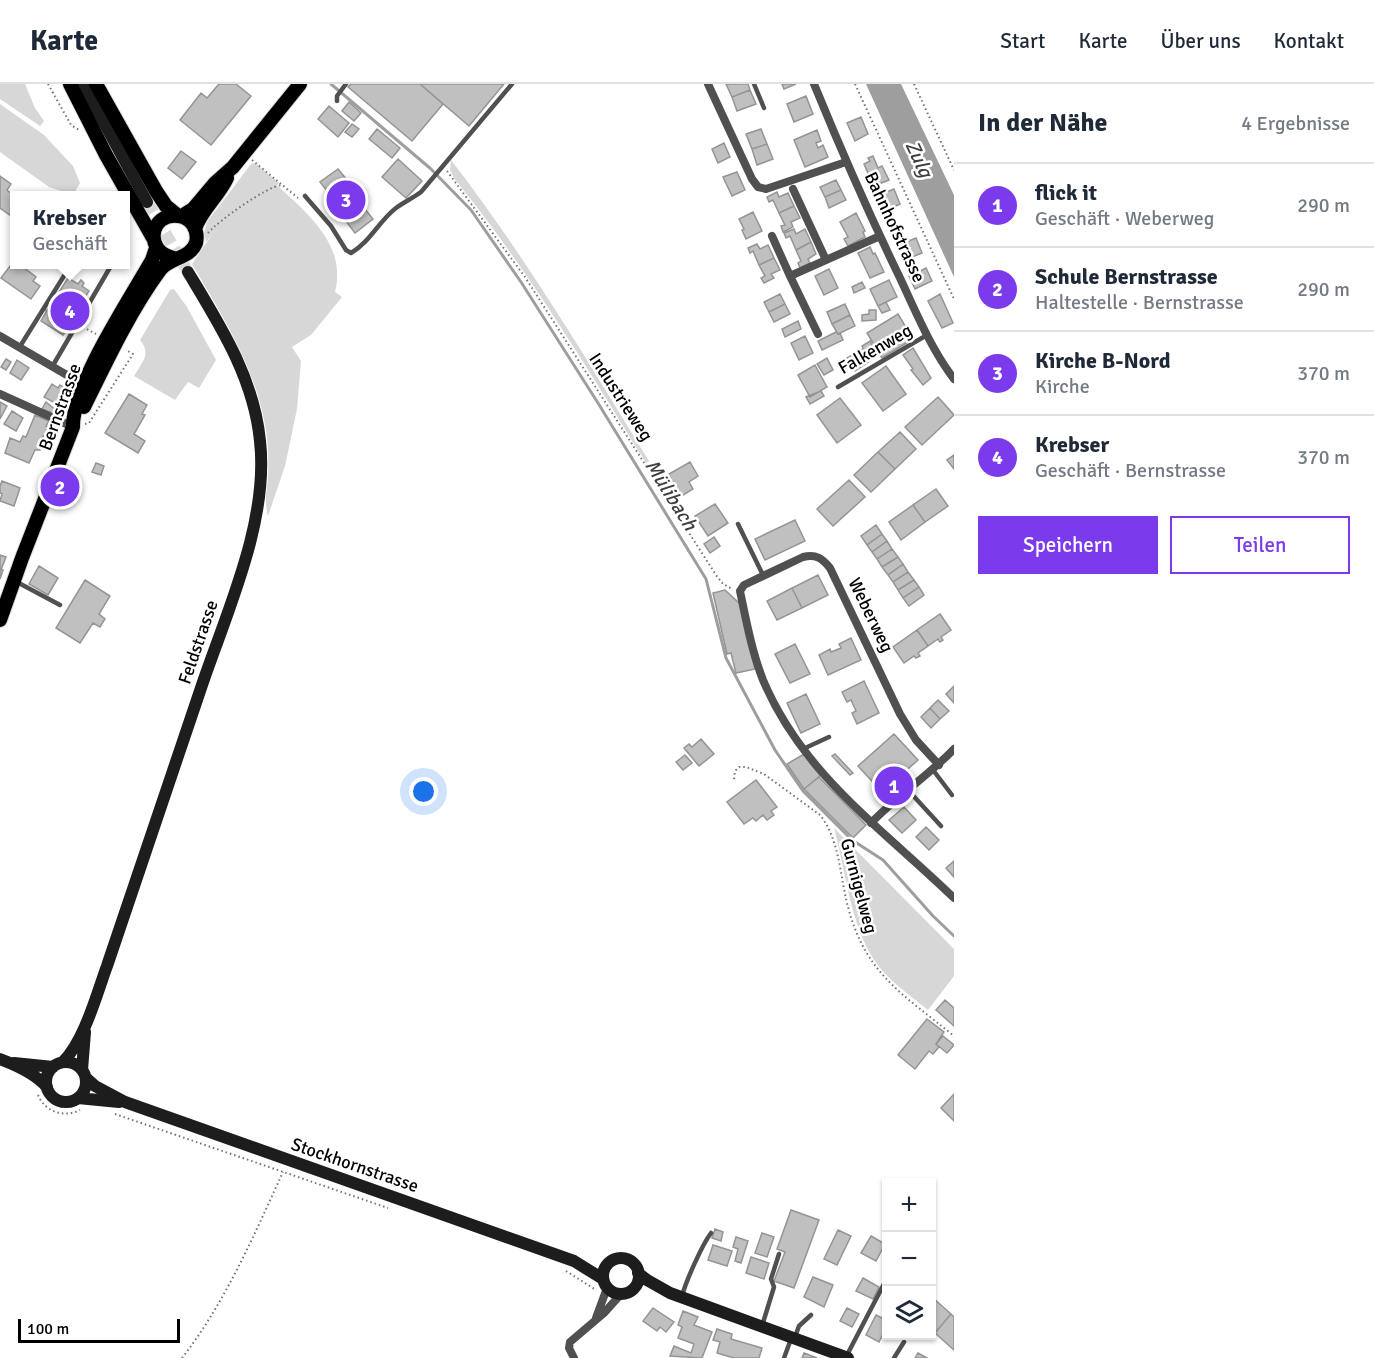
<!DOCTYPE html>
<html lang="de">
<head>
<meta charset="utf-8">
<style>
	:root { --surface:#fff; --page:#f6f6f7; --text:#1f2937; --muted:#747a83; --line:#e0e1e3; --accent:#7c3aed }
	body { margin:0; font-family:Signika,sans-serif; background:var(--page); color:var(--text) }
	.controls { position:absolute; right:18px; bottom:18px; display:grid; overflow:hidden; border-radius:0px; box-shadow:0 2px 4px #0004 }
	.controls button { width:54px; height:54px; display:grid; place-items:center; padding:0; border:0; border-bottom:2px solid var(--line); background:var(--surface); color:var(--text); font:30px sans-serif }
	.scale { position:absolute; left:18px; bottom:15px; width:162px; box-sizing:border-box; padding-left:6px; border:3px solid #000; border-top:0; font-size:16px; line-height:21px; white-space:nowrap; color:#000; -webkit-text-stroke:4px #fff; paint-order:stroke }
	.you { position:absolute; left:424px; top:708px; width:21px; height:21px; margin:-15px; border:4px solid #fff; border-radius:50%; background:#1a73e8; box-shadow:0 0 0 9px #1a73e833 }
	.badge { display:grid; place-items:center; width:39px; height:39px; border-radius:50%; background:var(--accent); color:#fff; font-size:20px; font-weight:700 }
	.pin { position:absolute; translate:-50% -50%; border:3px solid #fff; box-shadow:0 2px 6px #0006 }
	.popup { position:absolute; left:10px; top:107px; width:120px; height:78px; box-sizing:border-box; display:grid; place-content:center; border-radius:0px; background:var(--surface); filter:drop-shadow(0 2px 4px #0005); font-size:20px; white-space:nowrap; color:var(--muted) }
	.popup b { font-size:22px; color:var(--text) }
	.popup::after { content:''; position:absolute; left:50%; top:100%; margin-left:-12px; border:12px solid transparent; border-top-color:var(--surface) }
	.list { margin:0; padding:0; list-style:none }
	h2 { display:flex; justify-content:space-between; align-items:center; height:78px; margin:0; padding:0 24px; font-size:26px }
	h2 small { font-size:20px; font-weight:400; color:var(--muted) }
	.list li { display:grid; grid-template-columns:39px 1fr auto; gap:18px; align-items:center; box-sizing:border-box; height:84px; padding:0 24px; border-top:2px solid var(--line) }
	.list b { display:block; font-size:22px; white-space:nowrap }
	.list p { margin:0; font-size:20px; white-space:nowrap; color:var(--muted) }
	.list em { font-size:20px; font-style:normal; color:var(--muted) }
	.actions { display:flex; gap:12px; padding:18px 24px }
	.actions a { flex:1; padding:14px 0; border:2px solid var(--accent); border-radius:0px; text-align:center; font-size:21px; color:var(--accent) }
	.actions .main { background:var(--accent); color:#fff }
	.icon { flex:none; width:33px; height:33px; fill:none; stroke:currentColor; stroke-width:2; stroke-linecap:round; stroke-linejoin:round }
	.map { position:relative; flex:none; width:954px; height:1274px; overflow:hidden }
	header { display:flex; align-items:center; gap:36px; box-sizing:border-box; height:84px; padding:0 30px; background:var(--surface); border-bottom:2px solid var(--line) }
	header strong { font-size:28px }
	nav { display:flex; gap:33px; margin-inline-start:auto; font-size:21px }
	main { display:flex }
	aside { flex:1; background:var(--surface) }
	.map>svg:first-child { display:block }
	.green { fill:#d7d7d7 }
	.water { fill:#9e9e9e }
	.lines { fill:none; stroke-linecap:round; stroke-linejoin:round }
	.stream { stroke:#9e9e9e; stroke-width:3 }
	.building { fill:#c0c0c0; stroke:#949494; stroke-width:1.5 }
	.secondary-tunnel { stroke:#d9d9d9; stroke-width:12; stroke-dasharray:12 6; stroke-linecap:butt }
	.primary-casing { stroke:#dbdbdb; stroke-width:16 }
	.path { stroke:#727272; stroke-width:2; stroke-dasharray:1.5 3; stroke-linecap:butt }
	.lane { stroke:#505050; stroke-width:4.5 }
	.street { stroke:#505050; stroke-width:8 }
	.secondary { stroke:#1d1d1d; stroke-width:12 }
	.primary { stroke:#000; stroke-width:14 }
	.labels { text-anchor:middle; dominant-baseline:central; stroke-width:5; stroke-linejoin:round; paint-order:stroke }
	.street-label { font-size:18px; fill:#000; stroke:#fff }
	.water-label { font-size:20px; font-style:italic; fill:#3f3f3f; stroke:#fff }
</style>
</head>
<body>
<header>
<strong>Karte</strong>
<nav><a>Start</a><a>Karte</a><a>Über uns</a><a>Kontakt</a></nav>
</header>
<main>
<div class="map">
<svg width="954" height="1274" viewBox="0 0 954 1274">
	<rect width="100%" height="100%" fill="#fff"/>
	<path class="green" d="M0,0H25L35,24L44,37L40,42L0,15Z
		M0,20L44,51L73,82L80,99L73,111L49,103L0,68Z
		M451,76C522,168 581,266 641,364L649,377L646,379C586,282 526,183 454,94L450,86Z
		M255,79L279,99L277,101C308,130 347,161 335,208L342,213L311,251L292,263L301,277L297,325L285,382L268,432C264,418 267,406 268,391C269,376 268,360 266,346C256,284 223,233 192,180L215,146L206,158L204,149L207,138L251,80Z
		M174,205L187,223L216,276L199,304L188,298L175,316L134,292C142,278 152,270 140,256L170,206Z
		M834,744L954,865V892L928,926C911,912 890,898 877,880C850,843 846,787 834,744Z"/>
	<path class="water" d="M866,0H901L954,111V193Z"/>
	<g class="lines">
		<path class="stream" d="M331,0L431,85L471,126L521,198L598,319L706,495L726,574L775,666L803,707L852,756L883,776L933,832L954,852"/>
	</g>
	<path class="building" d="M219,0H236L251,12L211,61L180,36L201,9L207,14Z
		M351,0H420L443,20L412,57L348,3Z
		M420,0H504L469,42Z
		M726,0H748L750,6L732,13Z
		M782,0H796L784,5Z
		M750,6L756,20L737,27L732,13Z
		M806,12L813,30L794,38L787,20Z
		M349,18L361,29L354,37L342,27Z
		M329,22L349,39L338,53L318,35Z
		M861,33L868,50L855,57L847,39Z
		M352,40L359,45L352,53L345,48Z
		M377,45L400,64L392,74L369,55Z
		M761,45L767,60L752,65L746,50Z
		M817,46L821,57L816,59L818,64L823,61L828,73L805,83L794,56Z
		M724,59L730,73L718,79L712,65Z
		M767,60L773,75L757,81L752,65Z
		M181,67L196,78L182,95L168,84Z
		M873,72L878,84L882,82L889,96L874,102L864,80L870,77L868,74Z
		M398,75L422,97L406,114L382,93Z
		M338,85L357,108L354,111L373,135L355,149L335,123L338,121L320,98Z
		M737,88L745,106L732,112L723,93Z
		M0,92L11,100L7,106L14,112V134L0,124Z
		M836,96L841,106L825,113L820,103Z
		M894,105L900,120L885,127L879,111Z
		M841,106L846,116L829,124L825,113Z
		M777,108L779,113L788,109L794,122L779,129L773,116L769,118L767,113Z
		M794,122L800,134L791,138L793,143L783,148L781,142L785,141L779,129Z
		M753,128L762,147L746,155L742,146L744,145L739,135Z
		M856,129L865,147L863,148L865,153L848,162L844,155L848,153L840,138Z
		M794,145L796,150L805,145L811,158L796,166L790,152L786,154L784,149Z
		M916,154L922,169L907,175L901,160Z
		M811,158L816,170L808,175L810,179L800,184L798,179L801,177L796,166Z
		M757,160L760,165L768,161L774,174L759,181L753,167L750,169L748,164Z
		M870,163L873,170L875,169L884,188L870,194L858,169Z
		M774,174L780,186L771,190L774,194L764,199L761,194L765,192L759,181Z
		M14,177V180H19L36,193L33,197L40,202L31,215L1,194Z
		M926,184L932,197L915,205L909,192Z
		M829,185L838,204L824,211L815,192Z
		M68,194L78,200L81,196L84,199L82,202L89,207L68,239L70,241L63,251L41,237L46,228V226L47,227Z
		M889,196L897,213L878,222L870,205Z
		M862,198L865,204L854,209L852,203Z
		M780,210L785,220L769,228L764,218Z
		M940,210L953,239L942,244L928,217Z
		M886,218L890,226L882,229L878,222Z
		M785,220L790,230L774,238L769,228Z
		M845,220L850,231L832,240L827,228Z
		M869,226H876V236L862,237V231L869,230Z
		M898,230L913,255L882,274L867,249Z
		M850,231L855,242L838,250L832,240Z
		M798,237L801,245L785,253L782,245Z
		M836,248L838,250L840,249L843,256L822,266L818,257Z
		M805,252L813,269L799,276L791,259Z
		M870,257L875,267L867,272L862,262Z
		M913,264L931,294L923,301L911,286L913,285L903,271Z
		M863,265L870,277L855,287L847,274Z
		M827,274L833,286L824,291L817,280Z
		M6,275L11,278L6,286L1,283Z
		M17,276L29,284L21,296L10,289Z
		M815,281L827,303L810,313L798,291Z
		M886,282L906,310L883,327L862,299Z
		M52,300L58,304L60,301L63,303L62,305L64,307L57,320L44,313Z
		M821,307L824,312L810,320L806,313Z
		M129,310L147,321L142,330L145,331L134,350L145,357L138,369L105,349Z
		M938,313L954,331L922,361L905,343Z
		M840,314L861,341L837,359L817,331Z
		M0,318L7,322L0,335Z
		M46,318L57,327L55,330L42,325Z
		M12,327L23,334L16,347L4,340Z
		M35,331L49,337L46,342L52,344L48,354L43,352L39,362L40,366H35L29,379L5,369L10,354L20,358L23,352L26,353Z
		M900,348L916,365L895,385L878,368Z
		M878,368L895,385L871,408L854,391Z
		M954,371V385L947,376Z
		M690,378L698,392L689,398L693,405L680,413L669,390Z
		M96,379L104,382L101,391L92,388Z
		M849,396L865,413L833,442L817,425Z
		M2,397L20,404L14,422L0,417L2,410L0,409V402Z
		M936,405L948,422L925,438L913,421Z
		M715,420L728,439L708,452L695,432Z
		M913,421L925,438L901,456L889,438Z
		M795,436L805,457L765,476L755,455Z
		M876,441L882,450L867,461L861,452Z
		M882,450L887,457L872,468L867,461Z
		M714,453L720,462L710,469L704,460Z
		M887,457L892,465L877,475L872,468Z
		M892,465L898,473L882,483L877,475Z
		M0,471L6,473L1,486H3L0,495Z
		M898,473L903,480L888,491L882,483Z
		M903,480L908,488L893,498L888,491Z
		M39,482L58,494L48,511L29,500Z
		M908,488L914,496L898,506L893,498Z
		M818,491L828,511L802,524L792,504Z
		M85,496L110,512L99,530L105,535L100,543L93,539L80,559L56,544Z
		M914,496L919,503L903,514L898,506Z
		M919,503L924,511L909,522L903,514Z
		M792,504L802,524L777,536L767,517Z
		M725,506L740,520L755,585L736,589L731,569L727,570L713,509Z
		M940,530L951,546L941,553L943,556L940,558L938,555L928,562L917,546Z
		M917,546L928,562L918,569L920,572L916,574L914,572L904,579L893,563Z
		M851,554L861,576L828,591L819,571L830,565L831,568L841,564L839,560Z
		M795,560L810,590L790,599L775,570Z
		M864,597L879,629L857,640L852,629L856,627L851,616L847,618L842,608Z
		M954,602V619L946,610Z
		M806,610L820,640L801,649L787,619Z
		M938,616L949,627L940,635L930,624Z
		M930,624L940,635L931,644L921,633Z
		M894,650L918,676L882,708L858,682Z
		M701,655L714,670L699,682L684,664L689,660L692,663Z
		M804,670L821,691L804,705L787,680Z
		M835,670L853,689L850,691L832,672Z
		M685,671L692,679L683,686L676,678Z
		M819,693L866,741L853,754L804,705Z
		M756,696L777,723L771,727L774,731L767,736L763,731L756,737L753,734L744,740L727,718Z
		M904,723L916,736L902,749L889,736Z
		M926,743L939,756L929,766L916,753Z
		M954,777V793L946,784Z
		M945,916L954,924V942L936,926Z
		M927,935L944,948L936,960L939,963L933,970L929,967L915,985L898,971Z
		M943,952L954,961L947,969L936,960Z
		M954,1010V1037L941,1024Z
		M791,1126L819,1136L794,1204L774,1197L785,1168L777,1165Z
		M715,1145L723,1148L721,1157L712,1154Z
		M838,1146L851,1152L837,1181L824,1175Z
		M762,1149L774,1153L767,1173L755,1169Z
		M871,1152L885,1160L876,1177L861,1169Z
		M736,1153L748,1157L741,1179L735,1177L738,1165L733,1163Z
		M713,1161L732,1167L727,1182L708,1176Z
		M751,1173L769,1179L764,1195L746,1189Z
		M813,1193L833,1201L824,1223L804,1213Z
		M863,1194L879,1203L873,1215L856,1207Z
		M932,1213L951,1230L935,1249L932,1246Z
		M653,1224L674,1238L666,1248L660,1243L657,1247L643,1237Z
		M847,1224L859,1230L852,1243L840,1237Z
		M683,1227L698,1233L694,1241L712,1248L702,1274L670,1272L674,1262L691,1269L694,1260L678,1254L682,1243L678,1241Z
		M951,1230L954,1233V1266L935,1249Z
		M876,1231L886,1236V1244L879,1258L866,1251Z
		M717,1245L732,1250L731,1255L762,1264L759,1274H734L717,1269L720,1258L713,1256Z
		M804,1269L817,1274H802Z
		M918,1269L927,1274H915Z"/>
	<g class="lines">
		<path class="secondary-tunnel" d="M147,118L188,188"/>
		<g class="primary-casing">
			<path id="primary" d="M70,0L106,71L153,154
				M96,0L156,107L166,122L177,131
				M182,132L193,125L215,99L233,83L300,0
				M195,145C201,126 219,112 227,94
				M84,323C106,278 131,225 160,186C170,173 190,175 196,159C199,146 191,133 178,132C150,128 143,168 174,174
				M0,536L22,474L73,343C72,302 130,215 152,176L156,164"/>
		</g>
		<path class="path" d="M48,0L71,41L79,46
			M855,0L954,215
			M914,0L954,86
			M252,76L298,114
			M447,87L525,193L716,491L723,500L732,505
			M208,149C218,137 267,102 282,101
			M83,243L96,250
			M85,340L89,339L133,270L126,266
			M734,695L735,687L739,683H746L764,690L820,731C840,756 840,793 848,823C866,891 903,910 954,952
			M38,1011C45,1028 64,1034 80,1026
			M115,1030L388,1124
			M566,1187L596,1206
			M182,1274C225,1219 254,1151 283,1088"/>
		<path class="lane" d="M754,0L764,24
			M337,17V12L346,0
			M305,112L331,142L346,166L351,169C370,158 379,137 396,124C404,118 413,114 421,108L512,0
			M19,264L67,187L77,181L85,180
			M52,283L112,180
			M838,303L927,251
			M738,440L763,491
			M15,497L60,521
			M803,665L829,653
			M933,686L952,711
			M908,706L941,742
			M682,1212C686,1197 702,1161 711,1149
			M762,1242L774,1203L771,1195L779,1170
			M795,1253L799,1242L811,1231
			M847,1271L886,1196
			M784,1274L791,1255
			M894,1274L904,1258"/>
		<path class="street" d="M708,0L752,95L758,103L766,105L846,78
			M814,0C841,66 869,130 900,194C916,228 931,265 954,295
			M793,105L826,176
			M772,152L790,192L880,152
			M790,192L818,250
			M0,252L84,301
			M0,310L73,343
			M939,681L916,656L900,630L830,484C822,474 816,470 803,473L744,501L740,507C746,536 752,568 763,596C803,691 883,745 954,814
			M871,739C897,712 928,692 954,665
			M596,1234L607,1204
			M574,1274L569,1264L570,1258L604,1229L621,1210"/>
		<path class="secondary" d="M83,0L147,118
			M0,975C16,981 36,990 47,1003
			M46 998a20 20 0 1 1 40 0a20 20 0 1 1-40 0Z
			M63,978C85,955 96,912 107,882C139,788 171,693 203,598C228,525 269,436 260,357C254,294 220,241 188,188
			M14,979L53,983
			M82,986L85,948
			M86,994L95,1002L125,1018L574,1177L603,1195
			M78,1014L119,1018
			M603 1192a18 18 0 1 1 36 0a18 18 0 1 1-36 0Z
			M638,1189L647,1196L670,1209L848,1274"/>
		<use href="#primary" class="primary"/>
	</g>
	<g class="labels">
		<g class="street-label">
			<text transform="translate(895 143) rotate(65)">Bahnhofstrasse</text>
			<text transform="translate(875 265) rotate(-30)">Falkenweg</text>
			<text transform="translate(621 313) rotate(57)">Industrieweg</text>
			<text transform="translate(60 323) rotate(-70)">Bernstrasse</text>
			<text transform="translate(871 531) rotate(64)">Weberweg</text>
			<text transform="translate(198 558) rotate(-71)">Feldstrasse</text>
			<text transform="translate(859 802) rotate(75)">Gurnigelweg</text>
			<text transform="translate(355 1081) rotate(19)">Stockhornstrasse</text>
		</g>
		<g class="water-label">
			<text transform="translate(919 75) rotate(65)">Zulg</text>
			<text transform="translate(671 411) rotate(58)">Mülibach</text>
		</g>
	</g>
</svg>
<div class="controls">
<button>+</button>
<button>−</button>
<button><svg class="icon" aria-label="layers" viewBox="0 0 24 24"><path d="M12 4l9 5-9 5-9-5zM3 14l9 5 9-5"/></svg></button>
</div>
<div class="scale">100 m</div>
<div class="you"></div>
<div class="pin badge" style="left:894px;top:702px">1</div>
<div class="pin badge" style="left:60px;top:403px">2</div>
<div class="pin badge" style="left:346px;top:116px">3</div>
<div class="pin badge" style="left:70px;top:227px">4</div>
<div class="popup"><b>Krebser</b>Geschäft</div>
</div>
<aside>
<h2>In der Nähe<small>4 Ergebnisse</small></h2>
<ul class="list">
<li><span class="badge">1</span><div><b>flick it</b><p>Geschäft · Weberweg</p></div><em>290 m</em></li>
<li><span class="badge">2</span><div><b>Schule Bernstrasse</b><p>Haltestelle · Bernstrasse</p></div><em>290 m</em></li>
<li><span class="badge">3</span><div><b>Kirche B-Nord</b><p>Kirche</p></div><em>370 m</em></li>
<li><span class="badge">4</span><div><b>Krebser</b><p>Geschäft · Bernstrasse</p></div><em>370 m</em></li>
</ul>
<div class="actions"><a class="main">Speichern</a><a>Teilen</a></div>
</aside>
</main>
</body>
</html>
